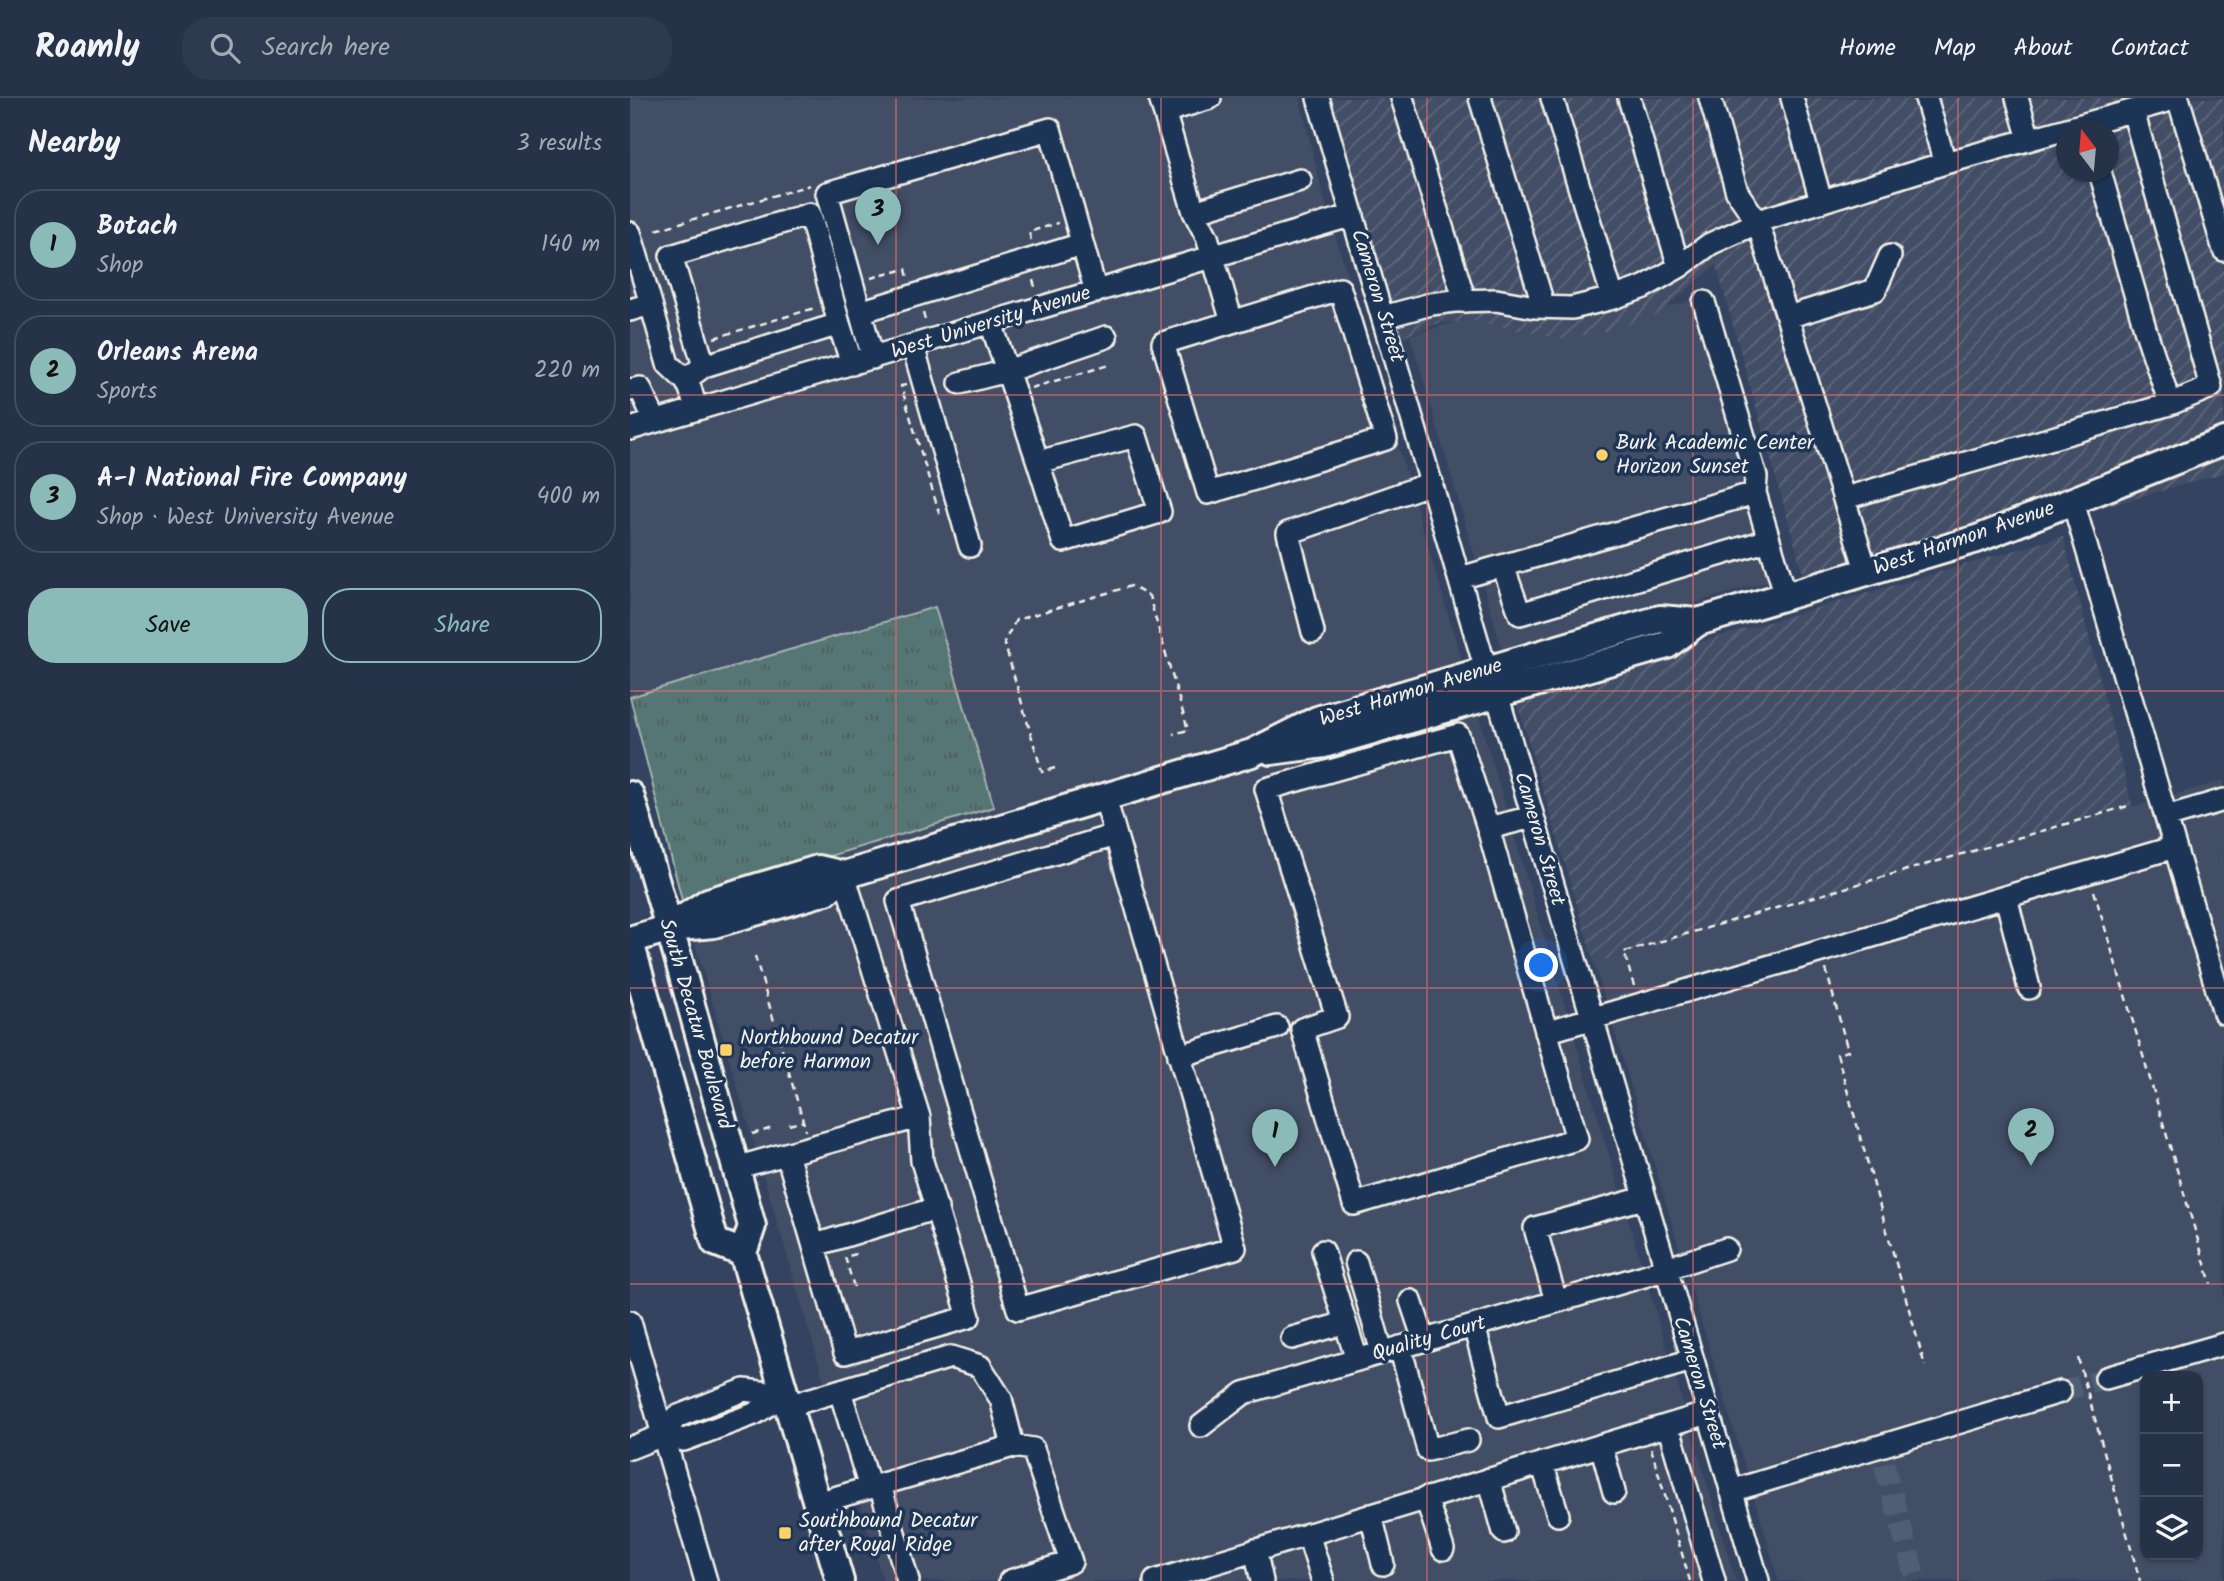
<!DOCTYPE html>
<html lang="en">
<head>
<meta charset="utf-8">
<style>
	:root { --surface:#263248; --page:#2e3a4f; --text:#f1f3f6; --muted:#a4aab4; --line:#424d60; --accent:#8bbbb9 }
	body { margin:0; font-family:Kalam,sans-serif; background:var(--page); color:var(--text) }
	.controls { position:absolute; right:21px; bottom:21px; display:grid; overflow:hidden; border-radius:14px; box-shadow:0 2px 5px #0004 }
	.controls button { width:63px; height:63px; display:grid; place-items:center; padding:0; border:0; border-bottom:2px solid var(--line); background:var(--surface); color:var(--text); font:35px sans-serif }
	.compass { position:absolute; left:1426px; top:21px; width:63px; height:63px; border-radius:50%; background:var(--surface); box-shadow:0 2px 5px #0004; rotate:344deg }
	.you { position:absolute; left:912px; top:868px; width:24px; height:24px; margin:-18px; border:5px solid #fff; border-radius:50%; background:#1a73e8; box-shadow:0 0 0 10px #1a73e833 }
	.badge { display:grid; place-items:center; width:46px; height:46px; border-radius:50%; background:var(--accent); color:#111; font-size:23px; font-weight:700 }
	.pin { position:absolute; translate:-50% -58px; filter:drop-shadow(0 2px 4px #0008) }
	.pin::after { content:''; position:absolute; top:37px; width:24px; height:21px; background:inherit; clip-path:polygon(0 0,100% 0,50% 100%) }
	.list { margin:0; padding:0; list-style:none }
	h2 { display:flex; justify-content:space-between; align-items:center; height:91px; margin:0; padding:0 28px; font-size:30px }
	h2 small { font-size:23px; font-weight:400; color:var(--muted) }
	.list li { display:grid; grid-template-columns:46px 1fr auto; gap:21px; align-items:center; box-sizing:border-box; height:112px; margin:0 14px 14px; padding:0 14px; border:2px solid var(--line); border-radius:28px }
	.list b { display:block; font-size:26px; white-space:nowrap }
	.list p { margin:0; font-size:23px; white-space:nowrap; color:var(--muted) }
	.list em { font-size:23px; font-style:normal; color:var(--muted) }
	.actions { display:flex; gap:14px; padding:21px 28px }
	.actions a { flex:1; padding:16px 0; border:2px solid var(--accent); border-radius:28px; text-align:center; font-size:24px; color:var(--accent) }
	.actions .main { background:var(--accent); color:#111 }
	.icon { flex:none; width:38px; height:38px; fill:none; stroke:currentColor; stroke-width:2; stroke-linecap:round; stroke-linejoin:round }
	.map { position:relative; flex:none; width:1594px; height:1483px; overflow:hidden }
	header { display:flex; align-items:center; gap:42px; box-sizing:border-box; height:98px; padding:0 35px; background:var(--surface); border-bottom:2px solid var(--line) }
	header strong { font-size:33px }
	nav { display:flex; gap:38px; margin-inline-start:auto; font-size:24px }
	.search { width:490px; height:63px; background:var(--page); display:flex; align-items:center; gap:18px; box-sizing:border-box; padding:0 24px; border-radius:28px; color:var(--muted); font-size:26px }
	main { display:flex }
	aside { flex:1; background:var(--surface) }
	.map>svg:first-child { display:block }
	.built { fill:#434d66; fill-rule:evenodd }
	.industrial { fill:url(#industrial-furrows); fill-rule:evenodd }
	.grass { fill:url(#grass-tufts); stroke:#a5b4ae; stroke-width:2 }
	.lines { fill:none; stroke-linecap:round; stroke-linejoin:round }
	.minor-tunnel { stroke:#505d74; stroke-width:21; stroke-dasharray:21 10; stroke-linecap:butt }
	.minor-casing { stroke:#f4f1e8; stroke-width:26 }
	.major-casing { stroke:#f4f1e8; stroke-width:32 }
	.path { stroke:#f4f1e8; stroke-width:2.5; stroke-dasharray:7 5; stroke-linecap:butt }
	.minor { stroke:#1d3557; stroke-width:21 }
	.major { stroke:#1d3557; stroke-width:26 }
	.path-bridge { stroke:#f4f1e8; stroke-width:2.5; stroke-dasharray:7 5; stroke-linecap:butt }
	.grid { fill:none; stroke:#e06e6b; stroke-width:2; stroke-opacity:0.55 }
	.poi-dot { fill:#ffd166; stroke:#1d3557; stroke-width:2.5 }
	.labels { text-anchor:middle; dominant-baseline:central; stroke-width:7; stroke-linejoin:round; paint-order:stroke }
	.street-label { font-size:21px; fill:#f4f1e8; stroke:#1d3557 }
	.poi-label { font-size:21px; fill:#f4f1e8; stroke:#1d3557; text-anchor:start }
</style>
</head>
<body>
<header>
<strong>Roamly</strong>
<div class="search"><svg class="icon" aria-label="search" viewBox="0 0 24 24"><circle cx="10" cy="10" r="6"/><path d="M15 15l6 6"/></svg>Search here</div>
<nav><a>Home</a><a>Map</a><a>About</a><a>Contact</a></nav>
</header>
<main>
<aside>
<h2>Nearby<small>3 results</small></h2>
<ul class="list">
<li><span class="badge">1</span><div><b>Botach</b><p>Shop</p></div><em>140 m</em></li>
<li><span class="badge">2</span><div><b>Orleans Arena</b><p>Sports</p></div><em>220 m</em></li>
<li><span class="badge">3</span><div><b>A-1 National Fire Company</b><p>Shop · West University Avenue</p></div><em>400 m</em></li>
</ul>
<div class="actions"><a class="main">Save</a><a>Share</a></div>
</aside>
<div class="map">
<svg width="1594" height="1483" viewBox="0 0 1594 1483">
	<defs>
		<pattern id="industrial-furrows" width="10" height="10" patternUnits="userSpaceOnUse" patternTransform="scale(1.75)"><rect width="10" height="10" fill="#434d66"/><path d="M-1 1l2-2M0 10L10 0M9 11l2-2" fill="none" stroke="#5f677c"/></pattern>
		<pattern id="grass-tufts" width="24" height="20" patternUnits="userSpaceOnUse" patternTransform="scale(1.75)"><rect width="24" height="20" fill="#567674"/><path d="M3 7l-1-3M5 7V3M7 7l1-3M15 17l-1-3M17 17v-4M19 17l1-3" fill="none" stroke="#505f5d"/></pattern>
	</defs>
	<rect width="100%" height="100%" fill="#334360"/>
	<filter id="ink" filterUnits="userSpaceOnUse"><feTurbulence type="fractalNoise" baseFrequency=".0143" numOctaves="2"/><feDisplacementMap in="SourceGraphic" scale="14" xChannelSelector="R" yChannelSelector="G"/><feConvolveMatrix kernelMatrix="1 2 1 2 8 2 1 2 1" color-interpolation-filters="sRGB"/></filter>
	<g filter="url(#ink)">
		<path class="built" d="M0,0H670L691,89L1106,1483H253L52,802L364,709L305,509L0,599Z
			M1084,195L1162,476L875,562L780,237L864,213L1016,216Z
			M1594,682V1483H1149L964,865ZM1515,1278H1568V1457H1515Z"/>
		<path class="industrial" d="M688,0H1594V375L1178,494L1086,167L1029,216L977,233L931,241L842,223L810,225L760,244ZM1436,32H1478V74H1436Z
			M1433,438L1503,710L964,865L885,598Z"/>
		<path class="grass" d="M305,509L364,709L52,802L0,599Z"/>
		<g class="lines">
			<path class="minor-tunnel" d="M1430,1294L1476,1280
				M1254,1366L1286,1483"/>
			<g class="minor-casing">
				<path id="minor" d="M530,0L564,114L577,139L602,224
					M688,0L851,555L867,596L903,719L1128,1483
					M772,0L835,203
					M850,0L914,209
					M922,0L983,200
					M999,0L1049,169
					M1080,0L1107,94L1128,125L1237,475
					M1162,0L1191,103
					M1296,0L1315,65
					M1387,0L1399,41
					M1548,0L1594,152
					M534,14L580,0
					M1470,74L1516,234L1540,306
					M564,114L670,82
					M0,135L21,206L0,212
					M710,191L756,341L578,395L533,245Z
					M1074,204L1126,379L1125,395
					M21,206L38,266L55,282L60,290L66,311
					M230,214L452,146
					M753,219L801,206L825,203L866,202L905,209L942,210L983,200L1014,189L1049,169L1080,146L1138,120L1315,65L1548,0
					M1158,219L1245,192L1260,158
					M361,225L408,364L506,338L530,414L433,443L408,364
					M283,248L340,448
					M243,260L197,95L420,31L466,194
					M74,268L41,158L180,116L209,226
					M55,282L74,268L209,226L222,266
					M330,285L377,273L476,239
					M0,292L10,290L25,323
					M0,331L723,117
					M1215,400L1540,306L1581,289L1503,13
					M1443,404L1594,915
					M1139,442L1156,498
					M830,480L851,474L1125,395L1139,442L890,516L873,468
					M683,534L658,435L802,385
					M475,700L605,1150L388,1211L268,803L485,737
					M1536,719L1594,702
					M858,730L947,1041L724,1106L672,931L707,919L636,691L828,637L858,730L903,719
					M1376,799L1399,890
					M916,934L1545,749
					M549,958L647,929
					M157,1056L215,1255L339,1219L292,1063L289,1019L214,777
					M105,1070L289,1019
					M185,1147L307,1110
					M693,1153L727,1262
					M726,1164L752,1254
					M781,1203L794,1242
					M926,1203L905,1130L1014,1100
					M0,1224L76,1483
					M844,1228L869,1319L1062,1262
					M662,1240L715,1225
					M770,1249L798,1352L838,1342
					M1476,1280L1594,1246
					M210,1293L240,1390
					M158,1308L321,1259L350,1268L371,1301L383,1348L187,1405
					M1038,1327L1084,1483
					M571,1328L614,1295L1014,1178L1096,1151
					M33,1337L46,1319L114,1292L155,1297
					M33,1337L54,1342L124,1316L155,1297
					M971,1347L984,1394
					M0,1350L33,1337
					M912,1365L928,1417
					M859,1381L874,1434
					M250,1387L278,1483
					M1101,1393L1430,1294
					M796,1400L813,1451
					M741,1417L753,1466
					M678,1436L693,1483
					M625,1452L632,1483
					M380,1483L441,1464L403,1351L383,1348
					M525,1483L1078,1315"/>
			</g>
			<g class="major-casing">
				<path id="major" d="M641,653L694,646L1037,547L1068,524
					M0,697L47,856L122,1128L113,1155L210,1483
					M43,827L78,804L188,771L214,777
					M0,842L39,830L84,826L196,793L214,777L622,655L687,622L1030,521L1068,524L1347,441L1594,343
					M0,844L85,1144L113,1155"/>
			</g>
			<path class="path" d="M26,132L180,87
				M401,142L399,134L428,125
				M241,180L276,171L278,180
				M403,182L405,189
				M293,215L295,222
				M84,240L185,210
				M276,287L271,288L311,421
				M401,290L479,267
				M425,670L412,674L374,544L386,522L501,488L519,498L558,632L543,636
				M1464,793L1581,1186
				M125,858L176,1033
				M1196,871L1218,953L1207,956L1295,1268
				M1004,888L994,854L1498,708
				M159,1027L173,1023
				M122,1036L143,1030
				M224,1189L215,1159L226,1156
				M1021,1350L1060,1483"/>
			<use href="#minor" class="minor"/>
			<use href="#major" class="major"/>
			<path class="path-bridge" d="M1448,1260L1510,1483"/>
		</g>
	</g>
	<path class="grid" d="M266,0V1483M531,0V1483M797,0V1483M1063,0V1483M1328,0V1483M0,297H1594M0,593H1594M0,890H1594M0,1186H1594"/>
	<g class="poi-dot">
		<circle cx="972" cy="357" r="7"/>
		<rect x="89" y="945" width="14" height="14" rx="3.5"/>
		<rect x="148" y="1428" width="14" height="14" rx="3.5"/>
	</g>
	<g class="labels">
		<g class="street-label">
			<text transform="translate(747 198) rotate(73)">Cameron Street</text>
			<text transform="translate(361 225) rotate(-17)">West University Avenue</text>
			<text transform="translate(1334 441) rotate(-19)">West Harmon Avenue</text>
			<text transform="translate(781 595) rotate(-17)">West Harmon Avenue</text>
			<text transform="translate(909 741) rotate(74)">Cameron Street</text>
			<text transform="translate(65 926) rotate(74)">South Decatur Boulevard</text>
			<text transform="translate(799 1241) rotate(-16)">Quality Court</text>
			<text transform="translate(1069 1285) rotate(73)">Cameron Street</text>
		</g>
		<g class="poi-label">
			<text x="986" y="345">Burk Academic Center<tspan x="986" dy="24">Horizon Sunset</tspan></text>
			<text x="110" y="940">Northbound Decatur<tspan x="110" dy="24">before Harmon</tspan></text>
			<text x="169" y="1423">Southbound Decatur<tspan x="169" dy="24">after Royal Ridge</tspan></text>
		</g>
	</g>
</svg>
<div class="controls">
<button>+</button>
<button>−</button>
<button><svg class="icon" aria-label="layers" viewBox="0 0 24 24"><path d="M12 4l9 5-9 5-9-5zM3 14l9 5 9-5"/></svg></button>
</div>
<svg class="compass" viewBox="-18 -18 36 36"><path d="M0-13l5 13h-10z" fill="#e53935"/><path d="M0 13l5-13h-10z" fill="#a4aab4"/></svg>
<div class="you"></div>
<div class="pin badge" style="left:645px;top:1069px">1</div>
<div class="pin badge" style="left:1401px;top:1068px">2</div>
<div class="pin badge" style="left:248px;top:147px">3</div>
</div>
</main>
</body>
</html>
